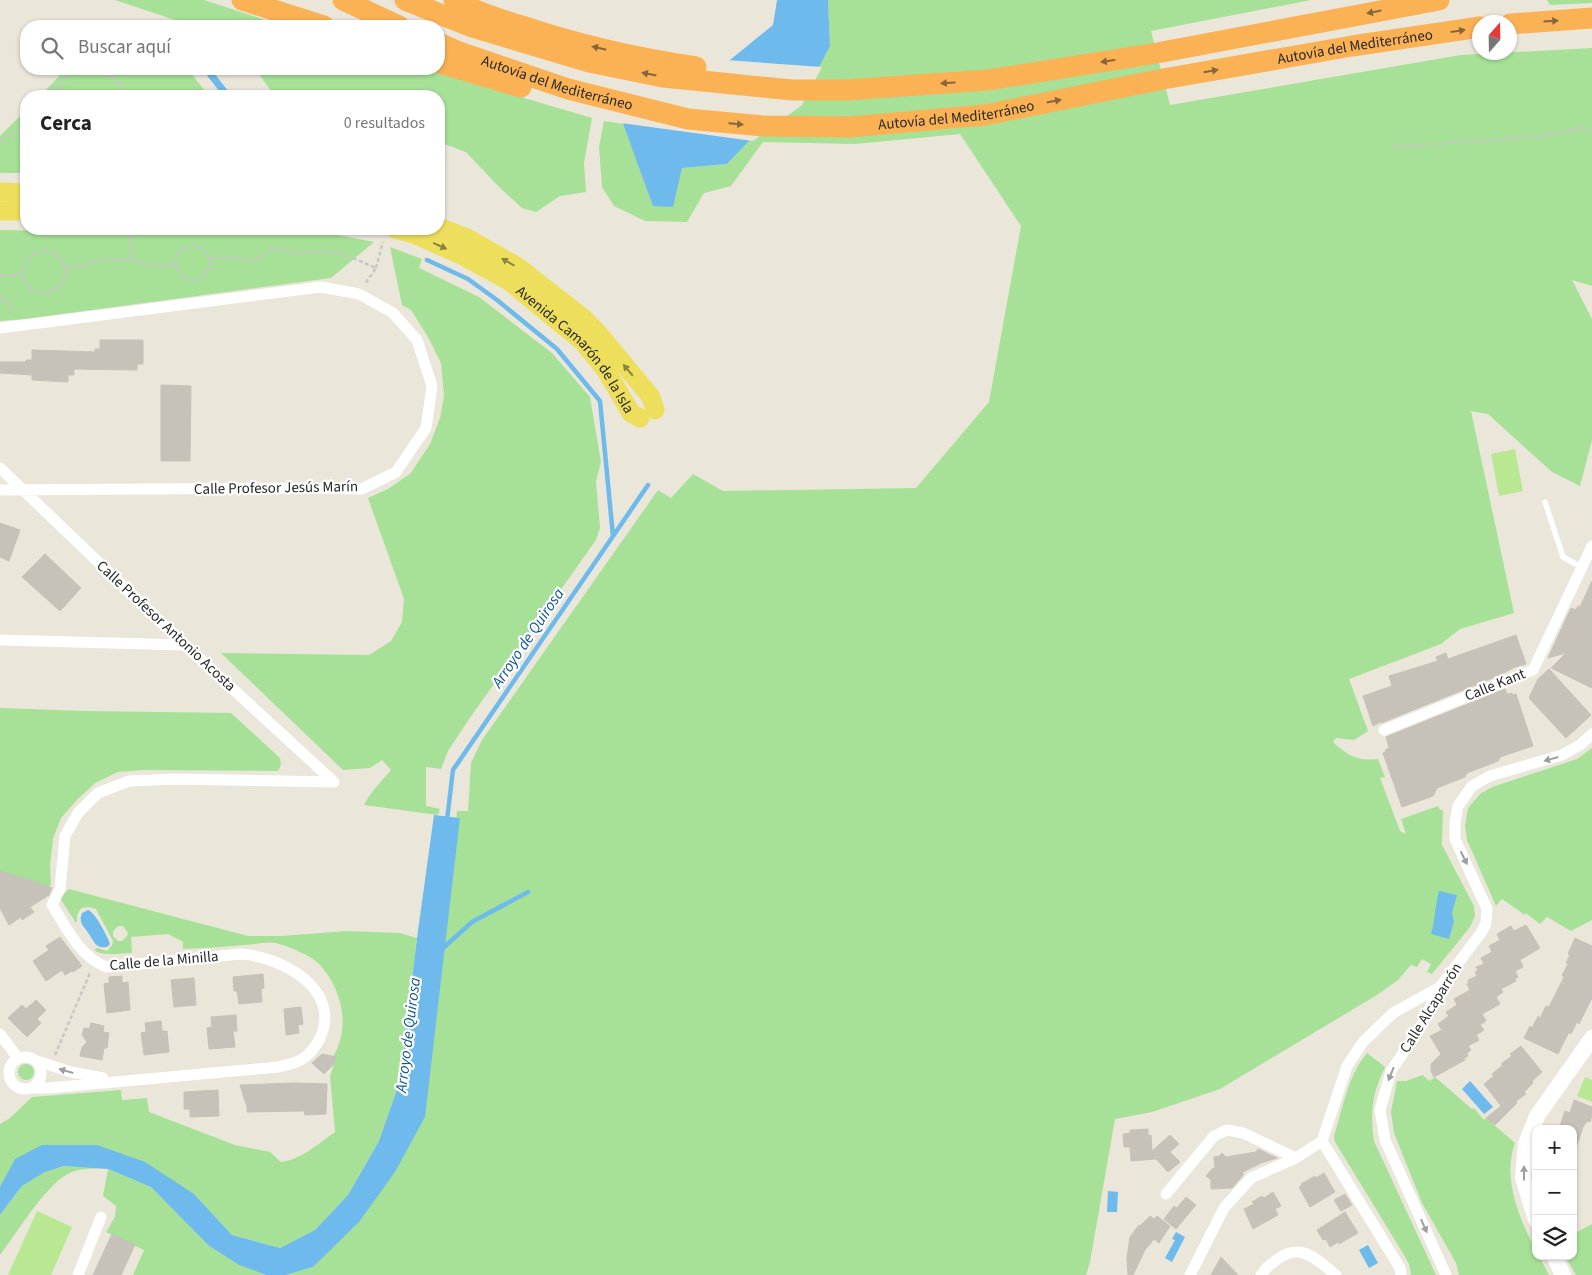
<!DOCTYPE html>
<html lang="es">
<head>
<meta charset="utf-8">
<style>
	:root { --surface:#fff; --page:#f2f2f2; --text:#222; --muted:#767676; --line:#e0e0e0 }
	body { margin:0; font-family:"Source Sans 3",sans-serif; background:var(--page); color:var(--text) }
	.controls { position:absolute; right:15px; bottom:15px; display:grid; overflow:hidden; border-radius:10px; box-shadow:0 1px 4px #0004 }
	.controls button { width:45px; height:45px; display:grid; place-items:center; padding:0; border:0; border-bottom:1px solid var(--line); background:var(--surface); color:var(--text); font:25px sans-serif }
	.compass { position:absolute; left:1472px; top:15px; width:45px; height:45px; border-radius:50%; background:var(--surface); box-shadow:0 1px 4px #0004; rotate:20deg }
	.list { margin:0; padding:0; list-style:none }
	h2 { display:flex; justify-content:space-between; align-items:center; height:65px; margin:0; padding:0 20px; font-size:21px }
	h2 small { font-size:16px; font-weight:400; color:var(--muted) }
	.icon { flex:none; width:28px; height:28px; fill:none; stroke:currentColor; stroke-width:2; stroke-linecap:round; stroke-linejoin:round }
	.map { position:relative; flex:none; width:1592px; height:1275px; overflow:hidden }
	.search { position:absolute; background:var(--surface); box-shadow:0 1px 4px #0004; left:20px; top:20px; width:425px; height:55px; display:flex; align-items:center; gap:12px; box-sizing:border-box; padding:0 18px; border-radius:20px; color:var(--muted); font-size:19px }
	.panel { position:absolute; background:var(--surface); box-shadow:0 1px 4px #0004; left:20px; top:90px; width:425px; height:145px; border-radius:20px }
	.map>svg:first-child { display:block }
	.green { fill:#a6e197; fill-rule:evenodd }
	.pitch { fill:#b9e893 }
	.water { fill:#6ebaec }
	.pier { fill:#ebe6da }
	.lines { fill:none; stroke-linecap:round; stroke-linejoin:round }
	.stream { stroke:#6ebaec; stroke-width:4.5 }
	.building { fill:#c6c2ba; stroke:#c6c2b4 }
	.path { stroke:#c7c7c7; stroke-width:2.5; stroke-dasharray:4 2.5; stroke-linecap:butt }
	.lane { stroke:#fff; stroke-width:5.5 }
	.street { stroke:#fff; stroke-width:11 }
	.secondary { stroke:#fff; stroke-width:16 }
	.primary { stroke:#eddf5c; stroke-width:19 }
	.highway { stroke:#fbb255; stroke-width:21 }
	.oneway { fill:#87663c }
	.oneway2 { fill:#8a8442 }
	.oneway3 { fill:#9e9e9e }
	.labels { text-anchor:middle; dominant-baseline:central; stroke-width:4.5; stroke-linejoin:round; paint-order:stroke }
	.street-label { font-size:15px; fill:#282828; stroke:#fff }
	.water-label { font-size:16px; font-style:italic; fill:#105695; stroke:#fff }
</style>
</head>
<body>
<div class="map">
<svg width="1592" height="1275" viewBox="0 0 1592 1275">
	<rect width="100%" height="100%" fill="#ebe6da"/>
	<path class="green" d="M115,0H204L284,26H193Z
		M828,0H1311L1151,31L1170,105L1461,55L1592,48V286L1572,280L1592,319V440L1580,486L1552,472L1488,414L1471,411L1514,613L1460,629L1441,644L1349,679L1368,731L1354,740L1336,738L1333,742C1348,756 1357,761 1378,759L1385,777L1380,778L1400,831L1406,834L1401,819L1438,806L1440,810H1443L1442,845L1474,906L1475,916L1470,927L1432,974L1427,972L1431,964L1422,959L1417,967L1411,965L1398,980L1377,995L1220,1089L1152,1112L1115,1119L1090,1262L1086,1275H286L313,1267L395,1172L460,818L456,817L457,811H468L471,763L482,740L658,490L671,498L693,474L723,491L916,488L989,402L1021,226L960,134L855,144L763,142L731,186L704,193L687,222L645,221L614,206L602,187L599,147L604,121L623,124L653,205L682,168L727,164L749,141L830,46ZM1452,913L1454,921L1432,934L1436,916Z
		M1547,0H1592V3L1550,5Z
		M66,69H103L114,73L117,69H183L190,72L209,96H40Z
		M255,69H425L592,118L584,163L586,192L560,196L536,212L522,208L499,187L466,152L439,142V96H275Z
		M26,110V173H0V136Z
		M0,230L337,235L374,242L331,278L25,319L0,321Z
		M390,247L422,259L419,268L479,297L552,353L590,397L601,462L596,481L600,528L596,540L467,722L448,751L441,769L426,767V806L440,809L438,815L364,805C371,791 381,782 391,770L382,760L370,768L343,770L221,653L369,655L391,641L402,622L404,599L368,498L388,489L411,473L430,444L440,418L444,396L441,363L428,337L411,310L402,305Z
		M0,708L87,711L231,713L280,758L281,765L278,771L142,770L118,772L95,783L78,799L61,818L53,839L50,866L51,884L49,887L0,871Z
		M1592,748V920L1571,931L1547,917L1540,924L1526,913L1525,915L1502,899L1496,906L1467,840L1465,825L1468,808L1480,794L1492,787L1577,759Z
		M69,889L248,936H281L347,931L400,933L417,938L400,1081L379,1141L348,1195L315,1230L280,1248L232,1235L194,1194L97,1145L0,1187V1124L10,1118L32,1097L121,1090L122,1100L147,1098L149,1112L235,1145L270,1152L281,1162C301,1160 319,1143 335,1132L330,1076L336,1058L333,1057C351,1026 342,990 320,965C312,956 286,945 275,943C266,941 254,945 244,945C224,947 204,948 183,949V942L168,934L131,937L132,953C120,953 104,957 94,950L97,948L107,951L112,945L113,941L96,909L88,907L82,908C78,911 76,916 77,921L76,923L60,898ZM118,926H123L128,933L127,936L122,941H118L113,936V931Z
		M1367,1053L1385,1067C1372,1094 1370,1112 1374,1141L1436,1275H1411L1409,1264L1404,1255L1335,1142L1334,1136C1343,1108 1348,1075 1367,1053Z
		M18 1072a8 8 0 1 1 16 0a8 8 0 1 1-16 0Z
		M1423,1075L1429,1081L1435,1077L1472,1109L1474,1108L1484,1120L1486,1118L1515,1143C1502,1178 1519,1219 1536,1250V1256H1539L1549,1275H1459L1456,1263L1422,1203L1394,1133L1391,1112L1397,1081H1406Z
		M64,1166L104,1168C92,1169 76,1168 66,1175C44,1188 16,1234 0,1255V1215L22,1186L45,1172Z
		M108,1169L151,1187L209,1246L239,1265L266,1275H133L144,1250L106,1232L115,1217L116,1206L103,1196Z
		M1592,1224V1275H1576L1565,1256H1573V1234Z"/>
	<path class="pitch" d="M1515,449L1523,491L1499,496L1491,454Z
		M1585,1077L1592,1080V1102L1577,1096Z
		M37,1211L72,1227L51,1275H8Z"/>
	<path class="water" d="M777,0H828L830,46L800,103L749,141L727,164L682,168L673,207L653,206L623,124L666,86L730,60L773,25Z
		M202,69H211L232,96H223Z
		M434,815L460,818L425,1117L395,1172L359,1222L313,1267L286,1275H266L239,1265L209,1246L151,1187L108,1169L64,1166L45,1172L22,1186L0,1215V1187L15,1159L42,1145H97L145,1162L194,1194L232,1235L280,1248L315,1230L348,1195L379,1141L400,1081L417,938Z
		M1439,891L1457,895L1452,913L1454,921L1449,939L1431,934C1435,920 1435,906 1439,891Z
		M88,910C95,912 108,937 110,944L107,947C96,949 94,942 89,934C84,926 78,923 82,913Z
		M1470,1081L1493,1107L1484,1114L1462,1089Z
		M1108,1191L1118,1192L1117,1212H1107Z
		M1176,1232L1185,1237L1172,1262L1165,1258L1175,1240L1172,1239Z
		M1368,1245L1378,1263L1369,1268L1359,1250Z"/>
	<path class="pier" d="M726,60L822,67L802,105L753,141L621,123L665,84Z"/>
	<g class="lines">
		<path class="stream" d="M427,260L468,279L497,300L557,349L600,401L613,536
			M447,820L453,770L648,485
			M442,949L472,922L528,892"/>
	</g>
	<path class="building" d="M100,340H143V364H137V370L74,369V375H68V382L32,380V375L0,373V362H26V360H32V350L95,352V349H100Z
		M161,385L191,386L190,461H161Z
		M0,523L20,530L9,561L0,557Z
		M45,554L81,588L60,611L22,577Z
		M1592,581V688L1551,668L1566,653L1548,658L1571,608L1576,610L1578,606L1580,607Z
		M1516,635L1526,664L1515,667L1500,675L1381,723L1380,722L1373,726L1363,696L1392,686L1389,676L1438,661L1436,657L1446,653L1448,659Z
		M1549,669L1591,715L1566,738L1529,698L1538,679Z
		M1505,689L1507,694L1512,693V695L1516,694L1533,746L1500,757L1498,761L1467,773L1465,777L1437,788L1433,796L1402,807L1383,753L1386,752L1385,750L1389,748L1386,737Z
		M0,871L26,879L52,888L49,895L30,907L34,912L22,920L21,917L9,925L0,908Z
		M1526,925L1540,948L1520,960L1523,967L1515,971L1518,977L1515,979L1516,981L1501,989L1503,992L1496,997L1500,1004L1482,1014L1486,1021L1480,1025L1484,1030L1476,1035L1479,1040L1468,1046L1471,1050L1467,1053L1468,1056L1463,1059L1465,1060L1434,1077L1431,1071V1064L1441,1054L1430,1036L1442,1030L1438,1024L1449,1016L1446,1012L1457,1005L1454,999L1470,990L1467,984L1469,982L1468,980L1477,976L1475,972L1478,970L1476,967L1484,964L1481,958L1492,952L1489,946L1500,940L1497,934L1511,926L1514,931Z
		M60,937L82,966L73,972L72,971L65,975L62,970L46,981L33,961L49,950L46,946Z
		M1575,938L1592,946V998L1579,1024L1577,1022L1571,1034L1569,1032L1558,1054L1524,1038L1530,1026L1532,1028L1538,1016L1540,1018L1546,1006L1549,1007L1564,977L1562,975L1568,964L1566,963L1570,955L1568,954Z
		M263,974L264,988L261,989L262,1002L239,1004L237,991H234L233,977Z
		M122,976V983L128,982L130,1010L107,1013L104,984L109,983V977Z
		M194,978L196,1005L174,1007L171,980Z
		M36,1000L46,1010L37,1019L41,1023L27,1037L8,1018L22,1005L26,1009Z
		M301,1007L303,1024L298,1025L299,1033L286,1035L284,1009Z
		M236,1015L237,1031H233L235,1047L209,1049L207,1028L212,1027L211,1017Z
		M161,1021L162,1031H167L169,1052L144,1055L141,1033L146,1032L145,1023Z
		M91,1023L104,1026L103,1032L109,1033L107,1048H104L102,1060L80,1056L82,1047L87,1042L82,1035L84,1028L89,1029Z
		M1521,1046L1542,1072L1532,1081L1533,1083L1524,1092L1526,1094L1516,1101L1517,1103L1495,1125L1486,1118L1501,1106L1484,1084L1494,1076L1492,1074L1503,1065L1501,1064L1512,1056L1510,1054Z
		M322,1054L336,1057L334,1064L324,1074L312,1063Z
		M294,1083L327,1084L326,1114L305,1115L304,1111L247,1112V1107L240,1085Z
		M218,1090L219,1116L190,1117V1109H184V1092Z
		M1574,1100L1592,1107V1115L1590,1122L1587,1121L1583,1127L1575,1151L1573,1150V1129H1559L1565,1111L1570,1113Z
		M1148,1129V1135H1151L1152,1151L1170,1135L1179,1144L1170,1152L1180,1162L1168,1172L1156,1159L1131,1161L1130,1147H1124L1123,1134L1130,1133V1130Z
		M1258,1149L1277,1158L1261,1163L1243,1172V1175L1232,1188L1211,1189V1180L1206,1176L1213,1168H1215L1214,1157L1219,1156L1222,1153L1226,1157L1256,1152Z
		M1324,1173L1335,1192L1310,1207L1299,1187L1302,1186L1301,1184L1315,1176L1316,1178Z
		M1273,1192L1281,1206L1275,1209L1278,1215L1253,1229L1244,1209L1254,1204L1252,1202L1262,1196L1264,1198Z
		M1345,1194L1352,1205L1341,1211L1334,1200Z
		M1186,1197L1196,1205L1176,1229L1164,1219L1174,1206L1177,1208Z
		M1345,1212L1358,1233L1339,1244L1338,1242L1330,1247L1326,1239L1323,1240L1317,1230Z
		M1150,1216L1154,1219L1157,1216L1170,1226L1159,1243L1154,1239L1145,1250L1133,1275H1128L1127,1258L1130,1237L1139,1225L1140,1226Z
		M112,1234L135,1245L126,1264L121,1275H93Z
		M1221,1257L1238,1275H1211Z"/>
	<g class="lines">
		<path class="path" d="M93,69L118,81L125,96
			M52,96L72,69
			M0,141C8,135 16,132 26,133
			M1393,147L1544,136L1582,128L1592,131
			M130,229L132,259
			M176 263a17 17 0 1 1 34 0a17 17 0 1 1-34 0Z
			M23 272a21 21 0 1 1 42 0a21 21 0 1 1-42 0Z
			M210,260L228,257L255,261L272,248L298,253L326,251L346,255L376,268L365,284
			M65,268L78,266L101,260L132,259L150,266L176,265
			M376,268L383,242
			M0,275H23
			M0,297L9,302L11,313
			M55,1055L90,973"/>
		<path class="lane" d="M1545,502L1563,557L1581,567"/>
		<path class="street" d="M0,328L321,287L359,294L393,313L417,340L432,386L426,428L396,472L362,489L292,488L0,490
			M0,468L185,645L334,782
			M0,640L185,645
			M1384,730L1533,670L1592,546
			M0,1034L18,1058
			M9 1073a16 16 0 1 1 32 0a16 16 0 1 1-32 0Z
			M37,1061L71,1072L103,1078
			M32,1088H49L278,1067C299,1063 310,1058 320,1038C342,989 282,957 241,954L106,967C79,956 67,928 52,905L60,889L65,836L78,813L98,793L129,781L175,779L334,782
			M1166,1194L1214,1136L1227,1130L1243,1133L1296,1158
			M78,1275L101,1217
			M1190,1275L1224,1208L1251,1178L1296,1158L1322,1141
			M1261,1275C1265,1269 1269,1265 1275,1261C1300,1241 1315,1258 1336,1275
			M1401,1275L1400,1268L1322,1141L1347,1066L1363,1042L1393,1013L1440,987
			M1446,1275L1385,1140L1380,1110L1391,1071L1420,1028L1440,987L1481,933L1486,923L1487,909L1455,839V822L1458,806L1472,786L1490,776L1562,755L1580,745L1592,734"/>
		<path class="secondary" d="M1536,1220L1523,1178L1526,1144L1537,1116L1592,1038
			M1554,1256L1563,1275"/>
		<g class="primary">
			<path d="M0,192L26,193"/>
			<path d="M0,211H26"/>
			<path d="M439,227L467,238L518,267L583,318L598,333L651,397L655,410"/>
			<path id="s1" d="M395,229L414,234L459,254L509,281L583,342L605,369L631,413L640,418"/>
		</g>
		<g class="highway">
			<path d="M242,0L324,26"/>
			<path d="M343,0L399,26"/>
			<path d="M405,0L472,27L589,62L663,77L792,90H846L988,80L1157,53L1439,0"/>
			<path d="M454,0C476,12 498,19 522,26C578,45 636,58 696,67"/>
			<path d="M1510,24L1592,18"/>
			<path id="s2" d="M439,43L459,52L568,89L688,119L763,126L850,127L985,115L1163,79L1352,46L1480,27"/>
			<path d="M439,63L521,87"/>
		</g>
	</g>
	<defs><path id="oneway-solid" d="M-6-.8H1V-3.2L6.5 0L1 3.2V.8H-6Z" transform="scale(1.25)"/></defs>
	<g class="oneway">
		<use href="#oneway-solid" transform="translate(1374 12) rotate(169)"/>
		<use href="#oneway-solid" transform="translate(1551 21) rotate(-4)"/>
		<use href="#oneway-solid" transform="translate(1458 31) rotate(-8)"/>
		<use href="#oneway-solid" transform="translate(599 48) rotate(-167)"/>
		<use href="#oneway-solid" transform="translate(1108 61) rotate(171)"/>
		<use href="#oneway-solid" transform="translate(1211 71) rotate(-10)"/>
		<use href="#oneway-solid" transform="translate(649 74) rotate(-169)"/>
		<use href="#oneway-solid" transform="translate(948 83) rotate(176)"/>
		<use href="#oneway-solid" transform="translate(1054 101) rotate(-11)"/>
		<use href="#oneway-solid" transform="translate(736 124) rotate(5)"/>
	</g>
	<g class="oneway2">
		<use href="#oneway-solid" transform="translate(440 246) rotate(24)"/>
		<use href="#oneway-solid" transform="translate(508 262) rotate(-150)"/>
		<use href="#oneway-solid" transform="translate(628 370) rotate(-130)"/>
	</g>
	<g class="oneway3">
		<use href="#oneway-solid" transform="translate(1551 759) rotate(164)"/>
		<use href="#oneway-solid" transform="translate(1464 858) rotate(64)"/>
		<use href="#oneway-solid" transform="translate(66 1071) rotate(-164)"/>
		<use href="#oneway-solid" transform="translate(1391 1074) rotate(112)"/>
		<use href="#oneway-solid" transform="translate(1524 1173) rotate(-90)"/>
		<use href="#oneway-solid" transform="translate(1424 1226) rotate(66)"/>
	</g>
	<g class="labels">
		<g class="street-label">
			<text stroke="none"><textPath href="#s2" startOffset="935">Autovía del Mediterráneo</textPath></text>
			<text stroke="none"><textPath href="#s2" startOffset="125">Autovía del Mediterráneo</textPath></text>
			<text stroke="none"><textPath href="#s2" startOffset="530">Autovía del Mediterráneo</textPath></text>
			<text stroke="none"><textPath href="#s1" startOffset="222">Avenida Camarón de la Isla</textPath></text>
			<text transform="translate(276 488) rotate(-1)">Calle Profesor Jesús Marín</text>
			<text transform="translate(166 626) rotate(43)">Calle Profesor Antonio Acosta</text>
			<text transform="translate(1495 685) rotate(-22)">Calle Kant</text>
			<text transform="translate(164 961) rotate(-5)">Calle de la Minilla</text>
			<text transform="translate(1431 1008) rotate(-58)">Calle Alcaparrón</text>
		</g>
		<g class="water-label">
			<text transform="translate(528 638) rotate(-56)">Arroyo de Quirosa</text>
			<text transform="translate(408 1035) rotate(-83)">Arroyo de Quirosa</text>
		</g>
	</g>
</svg>
<div class="controls">
<button>+</button>
<button>−</button>
<button><svg class="icon" aria-label="layers" viewBox="0 0 24 24"><path d="M12 4l9 5-9 5-9-5zM3 14l9 5 9-5"/></svg></button>
</div>
<svg class="compass" viewBox="-18 -18 36 36"><path d="M0-13l5 13h-10z" fill="#e53935"/><path d="M0 13l5-13h-10z" fill="#767676"/></svg>
<div class="search"><svg class="icon" aria-label="search" viewBox="0 0 24 24"><circle cx="10" cy="10" r="6"/><path d="M15 15l6 6"/></svg>Buscar aquí</div>
<section class="panel">
<h2>Cerca<small>0 resultados</small></h2>
<ul class="list">
</ul>
</section>
</div>
</body>
</html>
